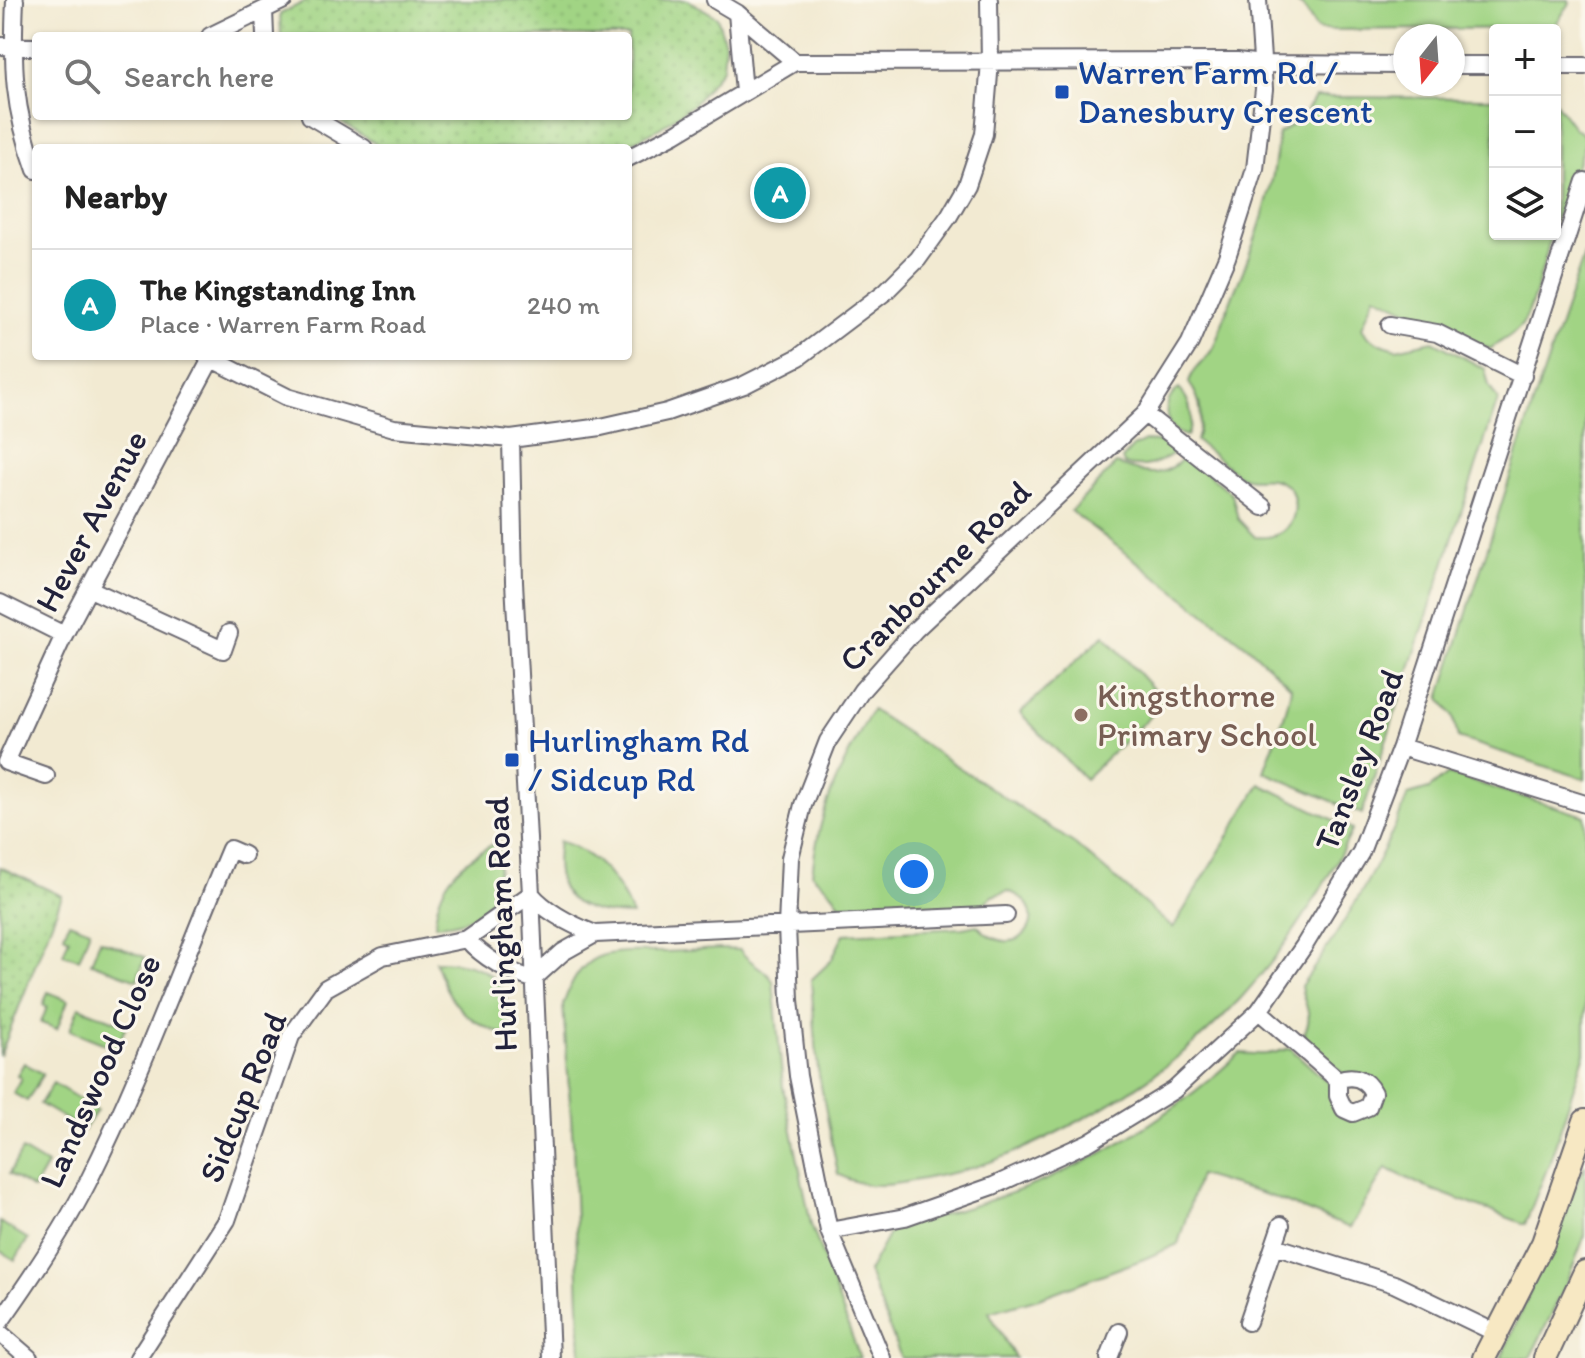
<!DOCTYPE html>
<html lang="en">
<head>
<meta charset="utf-8">
<style>
	:root { --surface:#fff; --page:#f2f2f2; --text:#222; --muted:#767676; --line:#e0e0e0; --accent:#1f6fb2 }
	body { margin:0; font-family:Itim,sans-serif; background:var(--page); color:var(--text) }
	.controls { position:absolute; right:24px; top:24px; display:grid; overflow:hidden; border-radius:8px; box-shadow:0 2px 6px #0004 }
	.controls button { width:72px; height:72px; display:grid; place-items:center; padding:0; border:0; border-bottom:2px solid var(--line); background:var(--surface); color:var(--text); font:40px sans-serif }
	.compass { position:absolute; left:1393px; top:24px; width:72px; height:72px; border-radius:50%; background:var(--surface); box-shadow:0 2px 6px #0004; rotate:197deg }
	.you { position:absolute; left:914px; top:874px; width:28px; height:28px; margin:-20px; border:6px solid #fff; border-radius:50%; background:#1a73e8; box-shadow:0 0 0 12px #1a73e833 }
	.badge { display:grid; place-items:center; width:52px; height:52px; border-radius:50%; background:var(--accent); color:#fff; font-size:26px; font-weight:700 }
	.pin { position:absolute; translate:-50% -50%; border:4px solid #fff; box-shadow:0 2px 8px #0006 }
	.list { margin:0; padding:0; list-style:none }
	h2 { display:flex; justify-content:space-between; align-items:center; height:104px; margin:0; padding:0 32px; font-size:34px }
	h2 small { font-size:26px; font-weight:400; color:var(--muted) }
	.list li { display:grid; grid-template-columns:52px 1fr auto; gap:24px; align-items:center; box-sizing:border-box; height:112px; padding:0 32px; border-top:2px solid var(--line) }
	.list b { display:block; font-size:30px; white-space:nowrap }
	.list p { margin:0; font-size:26px; white-space:nowrap; color:var(--muted) }
	.list em { font-size:26px; font-style:normal; color:var(--muted) }
	.icon { flex:none; width:44px; height:44px; fill:none; stroke:currentColor; stroke-width:2; stroke-linecap:round; stroke-linejoin:round }
	.map { position:relative; flex:none; width:1585px; height:1358px; overflow:hidden }
	.search { position:absolute; background:var(--surface); box-shadow:0 2px 6px #0004; left:32px; top:32px; width:600px; height:88px; display:flex; align-items:center; gap:20px; box-sizing:border-box; padding:0 28px; border-radius:8px; color:var(--muted); font-size:30px }
	.panel { position:absolute; background:var(--surface); box-shadow:0 2px 6px #0004; left:32px; top:144px; width:600px; height:216px; border-radius:8px }
	.map>svg:first-child { display:block }
	.green { fill:#a1d484; stroke:#627b60; stroke-width:2 }
	.park { fill:url(#park-dots); stroke:#627b60; stroke-width:2 }
	.lines { fill:none; stroke-linecap:round; stroke-linejoin:round }
	.minor-casing { stroke:#6b6870; stroke-width:20 }
	.secondary-casing { stroke:#6b6870; stroke-width:26 }
	.minor { stroke:#fff; stroke-width:16 }
	.secondary { stroke:#f7e8c3; stroke-width:22 }
	.transit-dot { fill:#1a4fb4; stroke:#fbf7ec; stroke-width:3 }
	.education-dot { fill:#8d6e63; stroke:#fbf7ec; stroke-width:3 }
	.labels { text-anchor:middle; dominant-baseline:central; stroke-width:6; stroke-linejoin:round; paint-order:stroke }
	.transit-label { font-size:34px; fill:#164399; stroke:#fbf7ec; text-anchor:start }
	.street-label { font-size:34px; fill:#22223b; stroke:#fbf7ec }
	.education-label { font-size:34px; fill:#785e54; stroke:#fbf7ec; text-anchor:start }
</style>
</head>
<body>
<div class="map">
<svg width="1585" height="1358" viewBox="0 0 1585 1358">
	<defs>
		<pattern id="park-dots" width="8" height="8" patternUnits="userSpaceOnUse" patternTransform="scale(2)"><rect width="8" height="8" fill="#a1d484"/><path d="M2 2h.1M6 6h.1" fill="none" stroke="#8ab673" stroke-width="1.8" stroke-linecap="round"/></pattern>
	</defs>
	<rect width="100%" height="100%" fill="#fbf7ec"/>
	<filter id="ink" filterUnits="userSpaceOnUse"><feTurbulence type="fractalNoise" baseFrequency=".0125" numOctaves="2"/><feDisplacementMap in="SourceGraphic" scale="16" xChannelSelector="R" yChannelSelector="G"/><feConvolveMatrix kernelMatrix="1 2 1 2 8 2 1 2 1" color-interpolation-filters="sRGB"/></filter>
	<filter id="wash" filterUnits="userSpaceOnUse"><feTurbulence type="fractalNoise" baseFrequency=".006" numOctaves="4" result="noise"/><feDisplacementMap in="SourceGraphic" scale="32" xChannelSelector="R" yChannelSelector="G"/><feGaussianBlur stdDeviation="1.8" result="paint"/><feColorMatrix in="noise" values="0 0 0 0 0 0 0 0 0 0 0 0 0 0 0 0 0 1.4 0 .05"/><feComposite in="paint" operator="in"/></filter>
	<g filter="url(#wash)">
		<rect width="100%" height="100%" fill="#f2ead2"/>
		<path class="green" d="M1292,0H1569L1570,3L1553,28L1322,30L1317,29L1303,7Z
			M1315,97L1495,98V234H1551C1547,252 1531,315 1521,326C1513,336 1500,341 1490,349L1375,295L1362,328L1367,336L1381,344L1396,349L1433,341L1485,369L1489,386L1498,400L1362,814L1264,772C1272,746 1288,713 1291,687L1247,646L1071,511L1116,464C1146,473 1160,482 1186,456L1232,494L1238,519L1255,537C1287,540 1303,517 1290,488C1267,470 1257,485 1238,475L1196,441C1202,418 1204,403 1189,383C1192,368 1206,361 1213,348C1221,331 1225,312 1233,295C1255,244 1275,190 1278,134L1302,118Z
			M1555,102L1575,129L1583,134L1585,143L1555,223Z
			M1585,252V779L1458,738L1453,716L1440,698L1535,398Z
			M1179,389C1192,401 1194,421 1187,436C1164,432 1159,402 1179,389Z
			M1145,441L1159,442L1175,452C1159,464 1143,470 1124,464L1122,459L1133,447Z
			M1104,635L1165,702L1085,779L1020,713Z
			M872,710L1075,844L1173,928L1260,784L1353,829C1289,960 1209,1052 1079,1121C1034,1145 989,1167 938,1176C904,1182 871,1194 838,1174L818,1070L811,980L831,961L844,934L963,928L977,925C1018,970 1058,909 1008,891L992,896L978,909L847,915L833,894L812,874C819,806 840,769 872,710Z
			M1448,774L1585,816V1053L1549,1164L1525,1224L1425,1187L1386,1168L1350,1228L1270,1196L1199,1175L1178,1244L1144,1259L1039,1298L989,1312L1015,1358H901L868,1272L892,1228C946,1214 999,1200 1050,1178C1119,1148 1185,1104 1240,1053C1265,1055 1265,1056 1290,1048L1332,1086L1336,1112L1357,1117L1377,1100L1343,1074L1305,1038L1304,1033C1315,1015 1303,1003 1301,986C1344,926 1381,864 1408,795L1429,789Z
			M499,841C502,890 491,924 435,925C437,880 462,861 499,841Z
			M559,841C595,852 619,880 632,915C579,914 549,900 559,841Z
			M69,922L90,930L79,959L63,954L69,938L64,935Z
			M100,940L145,957L137,980L91,963Z
			M720,949L740,950C749,964 766,968 773,981L783,1087L811,1224L860,1358H581L573,1145L563,1005C582,950 604,951 656,952C678,952 699,950 720,949Z
			M435,961C488,961 513,981 510,1036C467,1024 448,1003 435,961Z
			M48,992L68,1000L57,1029L41,1023L47,1007L43,1005Z
			M79,1007L126,1025L117,1049L70,1030Z
			M24,1063L43,1074L27,1101L13,1093L21,1078L17,1075Z
			M53,1083L97,1110L84,1130L40,1104Z
			M22,1150L47,1165L33,1189L9,1174Z
			M1585,1164V1235L1564,1289L1530,1358H1501Z
			M0,1222L28,1239L15,1260L0,1251Z"/>
		<path class="park" d="M308,0H688L717,17L725,43L723,68L695,103L660,128L621,148H383L331,116H628V36H281L280,14Z
			M0,867L62,896L0,1056Z"/>
	</g>
	<g filter="url(#ink)">
		<g class="lines">
			<g class="minor-casing">
				<path id="minor" d="M15,0C12,66 13,108 36,170
					M715,0L737,13L795,62
					M264,10L265,36
					M737,13L744,92
					M210,36L284,0
					M0,46L36,47
					M1453,65H1495
					M1555,66H1585
					M310,116L364,148
					M628,158L675,134L795,62L1237,61L1262,64L1405,65
					M1390,325L1437,333L1523,376
					M206,356L287,397L394,428L511,439L601,427L667,412L744,385L799,357L885,292L918,259L949,216L967,185L984,134L990,62L989,0
					M1145,414L1263,507
					M511,439L514,582L531,894L551,1358
					M90,589L223,650L229,633
					M0,603L64,635
					M1401,747L1585,804
					M46,776L6,762L64,635L211,359
					M467,939C482,957 510,973 533,979L563,952L595,934L1006,915
					M1259,1011L1338,1080V1096L1344,1109L1353,1113L1368,1107L1373,1093C1366,1078 1353,1074 1338,1080
					M829,1231L905,1217L993,1186L1089,1142L1174,1090L1259,1011L1304,946L1361,852L1401,747L1585,181
					M1274,1246L1394,1284L1496,1333
					M0,1322C32,1277 63,1231 88,1182C142,1074 183,960 230,849L244,855
					M1248,1322L1281,1225
					M0,1333L29,1358
					M138,1358L227,1220L291,1036L326,988L383,956L467,939L531,894C547,913 572,925 595,934
					M882,1358L829,1231L798,1076L790,1000L787,926L790,858L803,805L828,741L862,690L915,630L1145,414L1190,343L1227,257L1255,169L1264,89L1258,0
					M1109,1358L1119,1332"/>
			</g>
			<g class="secondary-casing">
				<path id="secondary" d="M1484,1358L1543,1243L1585,1121
					M1545,1358L1585,1272"/>
			</g>
			<use href="#minor" class="minor"/>
			<use href="#secondary" class="secondary"/>
		</g>
	</g>
	<g class="transit-dot">
		<rect x="1054" y="84" width="16" height="16" rx="4"/>
		<rect x="504" y="752" width="16" height="16" rx="4"/>
	</g>
	<circle class="education-dot" cx="1081" cy="715" r="8"/>
	<g class="labels">
		<g class="transit-label">
			<text x="1078" y="72">Warren Farm Rd /<tspan x="1078" dy="39">Danesbury Crescent</tspan></text>
			<text x="528" y="740">Hurlingham Rd<tspan x="528" dy="39">/ Sidcup Rd</tspan></text>
		</g>
		<g class="street-label">
			<text transform="translate(91 521) rotate(-62)">Hever Avenue</text>
			<text transform="translate(935 576) rotate(-45)">Cranbourne Road</text>
			<text transform="translate(1359 760) rotate(-69)">Tansley Road</text>
			<text transform="translate(501 924) rotate(-92)">Hurlingham Road</text>
			<text transform="translate(100 1071) rotate(-66)">Landswood Close</text>
			<text transform="translate(243 1097) rotate(-68)">Sidcup Road</text>
		</g>
		<g class="education-label">
			<text x="1097" y="695">Kingsthorne<tspan x="1097" dy="39">Primary School</tspan></text>
		</g>
	</g>
</svg>
<div class="controls">
<button>+</button>
<button>−</button>
<button><svg class="icon" aria-label="layers" viewBox="0 0 24 24"><path d="M12 4l9 5-9 5-9-5zM3 14l9 5 9-5"/></svg></button>
</div>
<svg class="compass" viewBox="-18 -18 36 36"><path d="M0-13l5 13h-10z" fill="#e53935"/><path d="M0 13l5-13h-10z" fill="#767676"/></svg>
<div class="you"></div>
<div class="pin badge" style="left:780px;top:193px;background:#0f9aa8">A</div>
<div class="search"><svg class="icon" aria-label="search" viewBox="0 0 24 24"><circle cx="10" cy="10" r="6"/><path d="M15 15l6 6"/></svg>Search here</div>
<section class="panel">
<h2>Nearby<small></small></h2>
<ul class="list">
<li><span class="badge" style="background:#0f9aa8">A</span><div><b>The Kingstanding Inn</b><p>Place · Warren Farm Road</p></div><em>240 m</em></li>
</ul>
</section>
</div>
</body>
</html>
